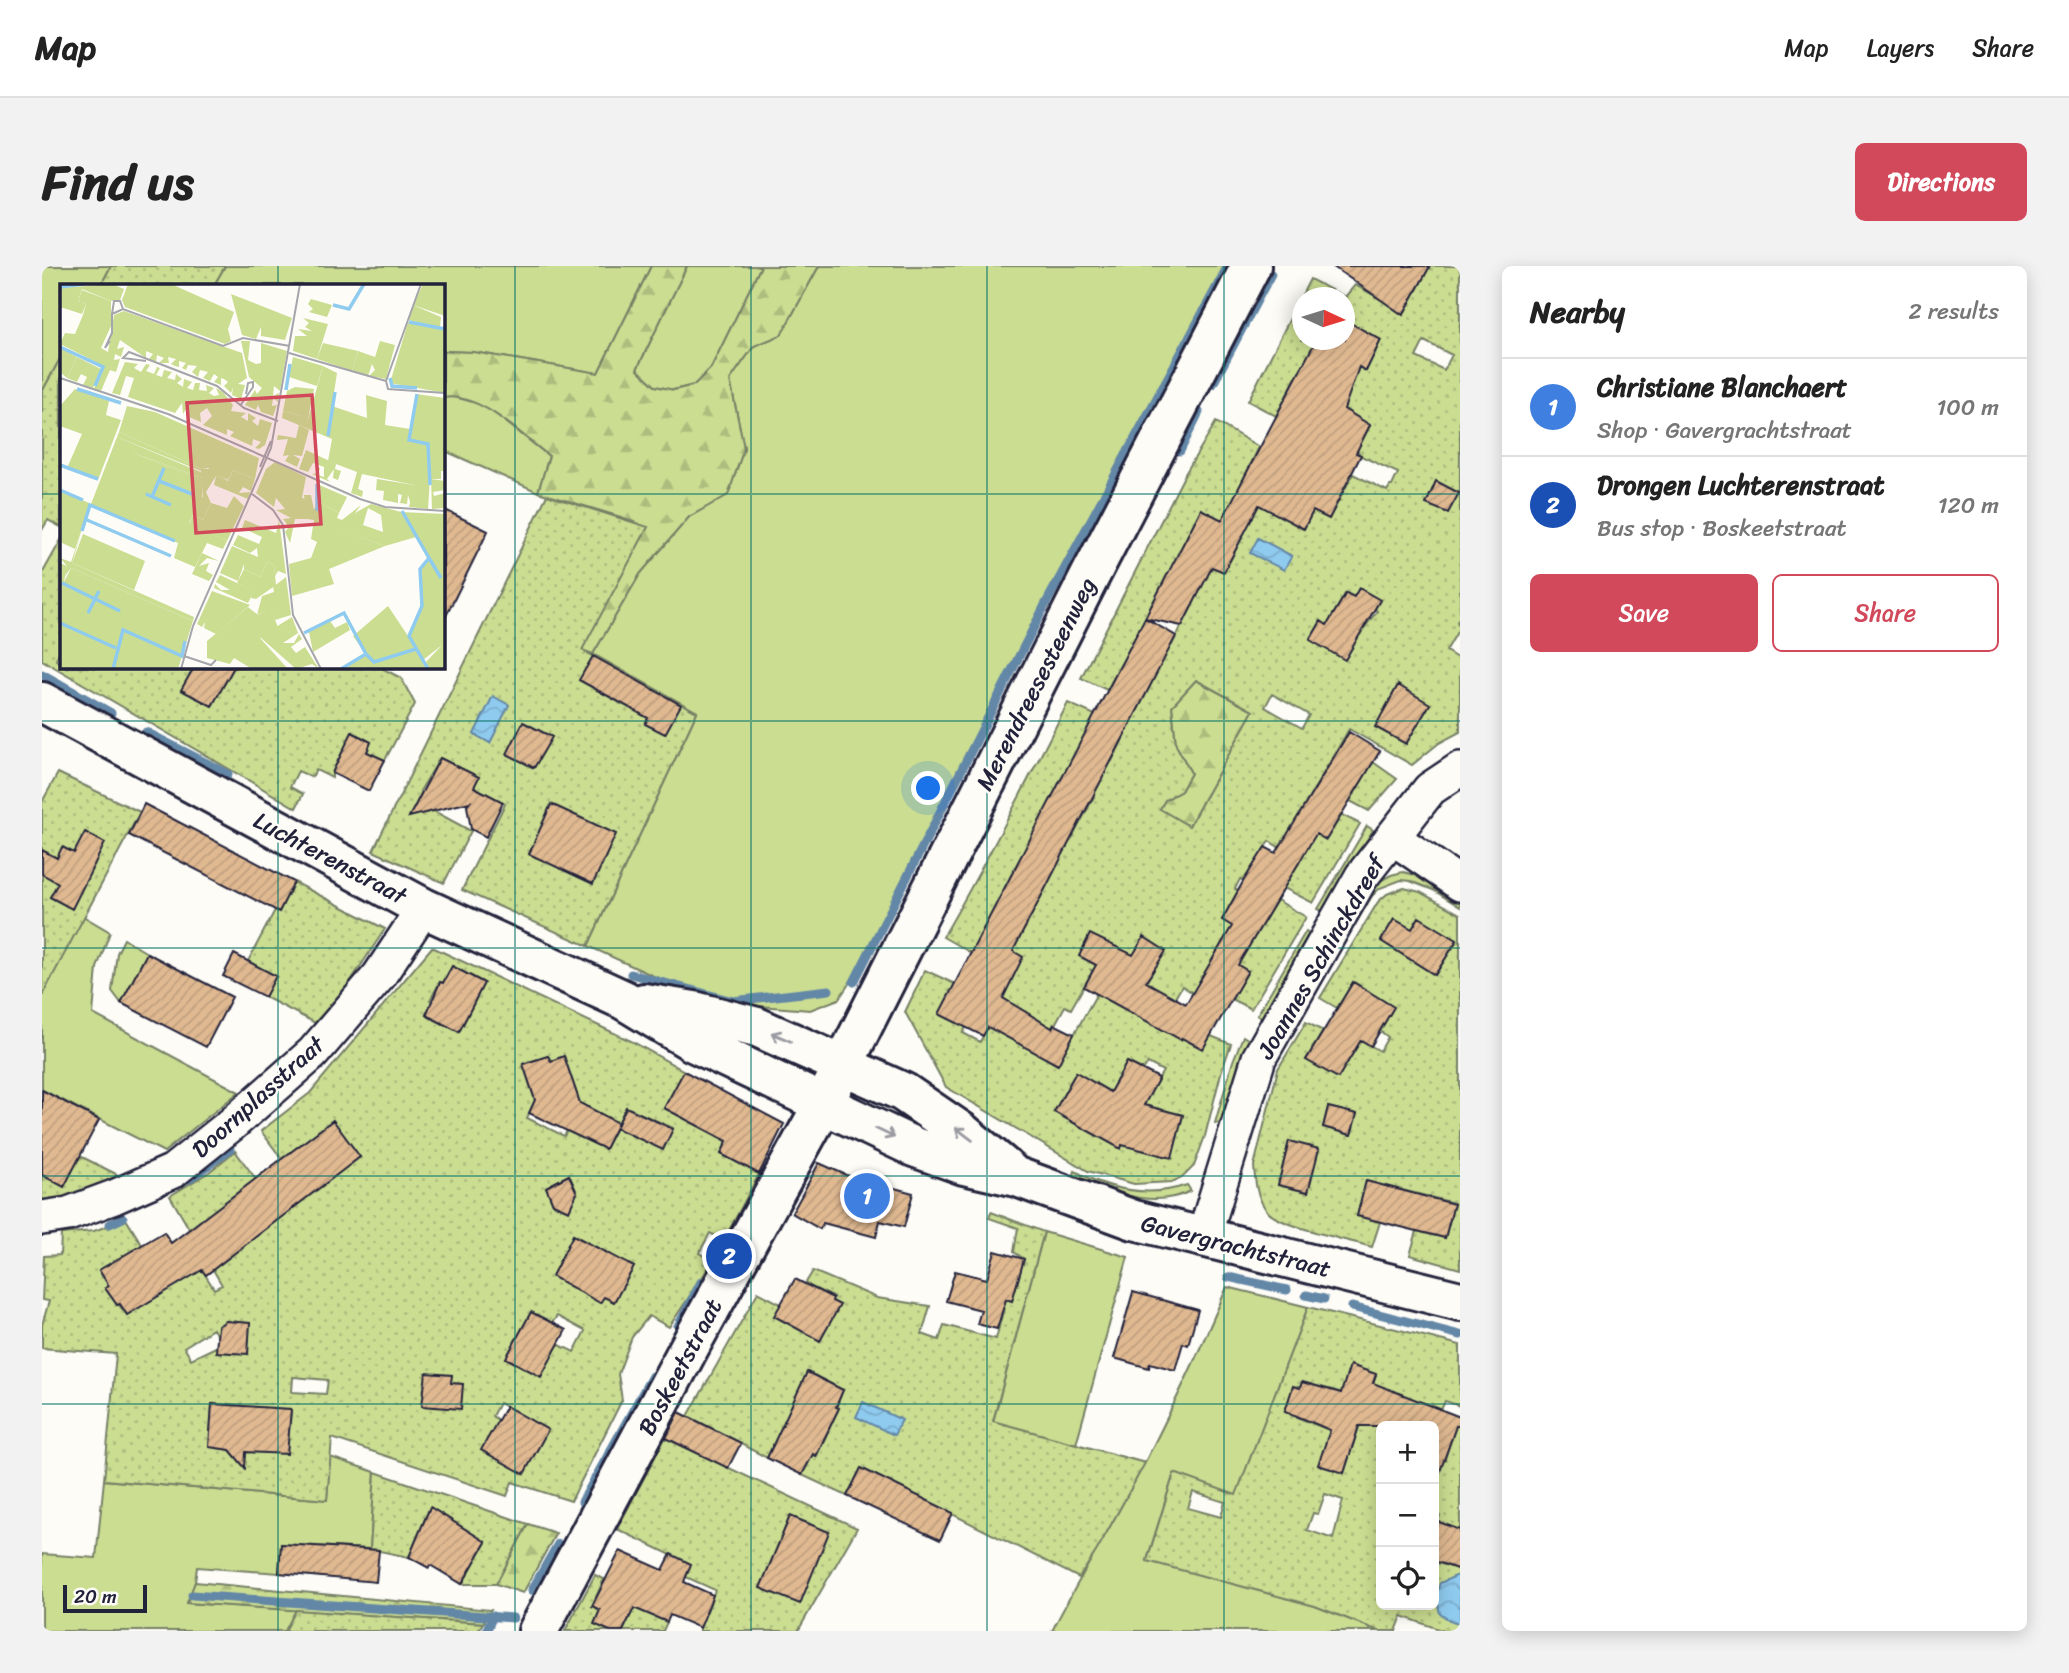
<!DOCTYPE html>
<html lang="en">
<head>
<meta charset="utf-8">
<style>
	:root { --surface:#fff; --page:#f2f2f2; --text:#222; --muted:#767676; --line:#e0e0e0; --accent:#d1495b }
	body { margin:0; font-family:Sriracha,sans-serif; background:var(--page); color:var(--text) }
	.controls { position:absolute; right:21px; bottom:21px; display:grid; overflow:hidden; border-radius:10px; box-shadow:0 4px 18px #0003 }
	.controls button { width:63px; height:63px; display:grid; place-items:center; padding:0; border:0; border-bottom:2px solid var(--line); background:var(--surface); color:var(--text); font:35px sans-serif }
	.compass { position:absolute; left:1250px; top:21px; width:63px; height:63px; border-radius:50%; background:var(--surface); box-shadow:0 4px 18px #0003; rotate:94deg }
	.scale { position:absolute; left:21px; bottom:18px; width:84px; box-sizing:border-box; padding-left:7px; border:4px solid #22223b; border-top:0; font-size:19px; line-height:24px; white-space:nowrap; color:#22223b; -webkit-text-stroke:5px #fdfcf7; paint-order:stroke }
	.you { position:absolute; left:887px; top:523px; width:24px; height:24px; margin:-18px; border:5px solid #fff; border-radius:50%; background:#1a73e8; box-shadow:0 0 0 10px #1a73e833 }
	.badge { display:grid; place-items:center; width:46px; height:46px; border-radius:50%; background:var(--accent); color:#fff; font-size:23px; font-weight:700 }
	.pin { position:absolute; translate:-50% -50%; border:4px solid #fff; box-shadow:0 2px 7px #0006 }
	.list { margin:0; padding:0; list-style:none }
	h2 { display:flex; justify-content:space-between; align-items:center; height:91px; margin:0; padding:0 28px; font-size:30px }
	h2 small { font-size:23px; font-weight:400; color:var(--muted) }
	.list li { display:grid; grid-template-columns:46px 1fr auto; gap:21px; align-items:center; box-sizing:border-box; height:98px; padding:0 28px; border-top:2px solid var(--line) }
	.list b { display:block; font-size:26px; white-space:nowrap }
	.list p { margin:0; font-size:23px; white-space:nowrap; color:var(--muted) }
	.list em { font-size:23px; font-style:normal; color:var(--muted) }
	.actions { display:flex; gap:14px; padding:21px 28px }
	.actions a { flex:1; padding:16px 0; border:2px solid var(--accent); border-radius:10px; text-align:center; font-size:24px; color:var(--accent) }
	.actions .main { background:var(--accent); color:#fff }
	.icon { flex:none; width:38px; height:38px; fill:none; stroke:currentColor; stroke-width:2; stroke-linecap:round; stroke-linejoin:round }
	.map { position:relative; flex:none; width:1418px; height:1365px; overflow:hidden; border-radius:10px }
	header { display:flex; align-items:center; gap:42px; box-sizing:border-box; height:98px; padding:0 35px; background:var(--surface); border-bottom:2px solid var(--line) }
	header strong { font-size:33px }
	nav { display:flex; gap:38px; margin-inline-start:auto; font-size:24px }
	.intro { display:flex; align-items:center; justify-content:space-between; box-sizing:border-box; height:168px; padding:0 42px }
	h1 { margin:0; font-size:49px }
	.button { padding:18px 32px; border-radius:10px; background:var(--accent); color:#fff; font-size:24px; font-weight:700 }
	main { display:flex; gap:42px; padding:0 42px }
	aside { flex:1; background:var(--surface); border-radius:10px; box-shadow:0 4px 18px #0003 }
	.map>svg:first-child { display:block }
	.grass { fill:#cbdd91; stroke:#768066; stroke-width:2 }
	.forest { fill:url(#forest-firs); stroke:#768066; stroke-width:2 }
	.park { fill:url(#park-dots); stroke:#768066; stroke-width:2; fill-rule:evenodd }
	.water { fill:url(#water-waves); stroke:#6387a7; stroke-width:2 }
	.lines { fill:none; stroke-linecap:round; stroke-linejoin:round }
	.stream { stroke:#6387a7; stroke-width:9 }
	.building { fill:url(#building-hatch); stroke:#22223b; stroke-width:2 }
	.street-casing { stroke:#22223b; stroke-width:38 }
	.secondary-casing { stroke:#22223b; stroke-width:44 }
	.street { stroke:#fdfcf7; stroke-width:33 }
	.secondary { stroke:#fdfcf7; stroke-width:38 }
	.oneway { stroke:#9a9aa2 }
	.grid { fill:none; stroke:#0f766e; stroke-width:2; stroke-opacity:0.55 }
	.labels { text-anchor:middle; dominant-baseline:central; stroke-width:5; stroke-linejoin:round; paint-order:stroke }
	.street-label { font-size:24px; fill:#22223b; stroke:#fdfcf7 }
	.inset-river { fill:none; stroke:#8fcbef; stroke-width:3.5 }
	.inset-road { fill:none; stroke:#a5a5ac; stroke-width:2 }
	.view { fill:#d1495b; fill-opacity:0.15; stroke:#d1495b; stroke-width:3.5 }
	.inset-edge { fill:none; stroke:#22223b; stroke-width:3.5 }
</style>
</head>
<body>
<header>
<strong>Map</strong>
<nav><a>Map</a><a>Layers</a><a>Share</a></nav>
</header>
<div class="intro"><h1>Find us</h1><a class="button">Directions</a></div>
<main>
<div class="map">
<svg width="1418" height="1365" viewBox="0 0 1418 1365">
	<defs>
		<pattern id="forest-firs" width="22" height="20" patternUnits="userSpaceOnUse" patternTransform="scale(1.75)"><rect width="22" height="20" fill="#cbdd91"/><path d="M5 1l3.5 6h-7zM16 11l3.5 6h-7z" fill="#aebd7e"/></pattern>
		<pattern id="park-dots" width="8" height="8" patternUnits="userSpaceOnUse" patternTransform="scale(1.75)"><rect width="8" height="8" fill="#cbdd91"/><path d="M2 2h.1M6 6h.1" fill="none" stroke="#aebd7e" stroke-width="1.8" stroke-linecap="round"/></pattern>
		<pattern id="water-waves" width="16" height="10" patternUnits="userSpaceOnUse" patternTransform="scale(1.75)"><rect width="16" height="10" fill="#8fcbef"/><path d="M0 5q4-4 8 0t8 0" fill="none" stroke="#7baece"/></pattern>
		<pattern id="building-hatch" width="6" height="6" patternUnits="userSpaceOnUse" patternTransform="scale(1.75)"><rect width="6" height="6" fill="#e0b991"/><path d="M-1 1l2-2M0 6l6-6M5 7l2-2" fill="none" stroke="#c09f7e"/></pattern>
	</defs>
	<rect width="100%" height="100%" fill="#fdfcf7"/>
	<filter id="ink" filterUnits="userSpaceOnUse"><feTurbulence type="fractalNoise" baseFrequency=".0143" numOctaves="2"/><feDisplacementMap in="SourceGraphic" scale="14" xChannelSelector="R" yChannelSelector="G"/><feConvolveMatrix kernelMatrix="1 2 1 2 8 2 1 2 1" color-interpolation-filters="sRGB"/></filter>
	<g filter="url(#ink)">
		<path class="grass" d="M0,0H69L59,19H19V91L0,126Z
			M183,0H609L556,107L431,86L401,85V19H172Z
			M645,0H719L669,102L652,119L631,124L613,120L595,103Z
			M777,0H1182L818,701L797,733L768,744L717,740L629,718L546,680L655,446L551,388L598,308L647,251L686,228L702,182L688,114L712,80L739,69Z
			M409,130L442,139L507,190L496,226L401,184V132Z
			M1325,560L1331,564L1283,646L1276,643Z
			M1361,606L1382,611L1418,632V641L1391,624L1368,615L1359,614L1338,622L1330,630L1271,730L1265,726L1329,620L1349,609Z
			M41,650L68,666L55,702L51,748L197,826L122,886L0,824V730Z
			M1264,665L1270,669L1221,752L1215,749Z
			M82,673L105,687L79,737L70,725L75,687Z
			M1201,770L1207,774L1195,805L1182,859L1173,857L1191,795Z
			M1033,905C1068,924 1107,932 1145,919L1149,925C1109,944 1070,925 1031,912Z
			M1002,966L1086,991L1034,1178L951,1156Z
			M1185,1021L1266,1041L1194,1230L1132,1207L1105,1294L1273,1340L1337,1365H1010C1039,1308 1074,1253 1103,1196C1132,1139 1160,1080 1185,1021Z
			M288,1191L333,1206L328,1283L239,1278L237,1307L155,1301L153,1316L145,1337L254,1344L243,1365H0V1288L54,1292L62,1214L285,1234Z"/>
		<path class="forest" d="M609,0H645L595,103L613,120L632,124L652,119L669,102L719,0H777L739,69L712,80L688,114L702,182L686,229L647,251L598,308L551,388L540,384L599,259L582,252L496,226L507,190C479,169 437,125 401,132V85L431,86L556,107Z
			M1154,414L1211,445L1147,560L1117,543L1123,534L1139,525L1149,507L1134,479L1130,440Z
			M486,1258L514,1267L481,1327L454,1318Z
			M153,1316L449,1344L441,1357L145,1337Z"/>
		<path class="park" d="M69,0H183L172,19H59Z
			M1388,0H1418V350L1415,356L1418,361L1404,385L1418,394V466L1397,477L1370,499L1307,463L1253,556L1284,574L1300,549L1318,558L1271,637L1242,622L1258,595L1227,575L1202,615L1198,613L1193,623L1196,625L1180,654L1211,673L1235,634L1264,651L1209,743L1189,733L1206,705L1175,687L1151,727L1140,720L1119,756L1129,766L1160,783L1169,770L1189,778L1179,807L1163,870L1152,900L1141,911L1130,916L1092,918L1046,905L904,821L863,746L883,704L913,718L924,761L921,767L938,776L980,691L939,669L929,687L901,671C946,594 985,515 1026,437L1053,449L1038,479L1070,495L1111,414L1079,398L1065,424L1039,412L1143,208L1174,156L1217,181L1196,224L1261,263L1271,245L1287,253L1311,208L1345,225L1348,220H1350L1356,207L1319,190L1315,184L1328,159L1302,143L1304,136L1254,111L1234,150L1206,135L1268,13L1303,31L1313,19L1363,46ZM1260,32H1302L1303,54L1339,74L1324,105L1272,79L1274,74H1260ZM1382,75L1410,89L1402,104L1374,91ZM1159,243L1190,259L1201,270L1182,306L1137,286ZM1131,318L1155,330L1130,379L1097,363L1119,321ZM1317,322L1338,334L1333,343L1335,345L1317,369L1289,352L1304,327L1312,331ZM1154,414L1211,445L1147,560L1118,543L1123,534L1139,525L1149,507L1134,479L1130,440ZM1356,420L1388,438L1364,478L1334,460ZM1230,428L1267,449L1260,462L1223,441ZM1019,513L1052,531L1030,572L998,556ZM979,590L1011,607L989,649L957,633ZM1049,704L1064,711L1015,799L997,788L1023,740L1029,743L1050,706ZM1085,796L1101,804L1106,797L1121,805L1103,837L1072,819ZM1047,814L1069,826L1012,846L1029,815L1042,822ZM1099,839L1141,849L1130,892Z
			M19,91V261L6,254L0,264V126Z
			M505,229L606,261L540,384L655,446L546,680L420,624L463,538L432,521L436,511L398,492L378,525L379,527L375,536L429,565L402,617L331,585Z
			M19,274V380L14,394L19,398V401H152L140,424L170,440L192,401H338L359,412L373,438L343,494L325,486L329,476L310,467L290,507V512L274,504L270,511L256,505L248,521L261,528L254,542L0,394V308Z
			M1331,496L1355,513L1327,545L1308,535Z
			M16,507L98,546L0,730V608L16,617L8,631L30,642L48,595L21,581L15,592L0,589V536Z
			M252,616L343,663L279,760L223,731L233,710L206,695L233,644L237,646Z
			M1362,622L1378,626L1418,648V1003L1368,989L1375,965L1403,972L1412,937L1324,915L1315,950L1338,956L1330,981C1309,975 1238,960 1226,946C1215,933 1213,917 1212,900L1236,803L1264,756L1281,765L1264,794L1296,812L1319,774L1338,785L1346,771L1338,765L1351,741L1312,716L1295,742L1278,732L1336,636L1345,628ZM1377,652L1415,674L1393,709L1339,675L1352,653L1370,663ZM1286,841L1314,848L1309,869L1281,861ZM1247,876L1276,883L1265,926L1236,919Z
			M390,681L591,776L642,805L627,834L661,862L685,875L679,888L717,908L682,974L668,967L657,987L671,995L627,1061L607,1050L590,1071L576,1108L580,1134L529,1235L470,1216L465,1230L290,1172L285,1234L62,1214L74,1088L0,1082V1059L7,1035L0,1034L2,990L18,989L19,968L52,965L84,953L100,979L57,1004L67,1020L64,1023L85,1049L156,1006L159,1002L172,1023L180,1019L128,930L167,906L193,885L214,913L318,891L291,855L240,893L219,865L268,827ZM410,700L442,717L417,766L384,749L391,736L388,734L398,716L401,717ZM506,790L509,795L522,790L538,837L576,857L584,841L631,862L620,883L574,862L563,883L525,865L522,870L485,852L493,834L481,798ZM527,909L535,927L526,945L511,938L504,921ZM531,969L592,1001L572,1036L549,1023L545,1030L510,1010ZM489,1046L510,1057L515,1050L543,1065L532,1086L516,1078L499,1110L464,1092ZM171,1063L180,1078L149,1093L142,1081ZM251,1111L286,1114L284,1128L250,1126ZM457,1137L506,1164L482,1208L456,1154L450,1150ZM186,1138L249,1146L245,1187L204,1186L203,1195H198L188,1184L167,1181L170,1139L185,1140Z
			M38,890L82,912L30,932L0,935V909L22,921Z
			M949,946L1002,966L951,1155L1103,1197L1055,1284L1037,1312L819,1202L805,1230L760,1209L771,1188L775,1190L796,1143L794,1141L801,1124L766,1106L725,1192L646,1150L716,1026L739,1038L778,1075L797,1039L790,1035L791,1031L763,1018L771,1005L835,1032L888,1040L880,1068L897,1074L902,1059L954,1073L964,1033L970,1035L982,993L972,986L976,962L947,952Z
			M1266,1041L1418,1079V1140L1403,1135L1399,1144L1363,1130L1352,1160H1339V1339H1392V1295L1415,1303L1418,1295V1365H1402L1360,1350L1354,1365H1337L1273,1340L1105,1295L1132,1207L1194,1229ZM1308,1099L1334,1108L1302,1207L1292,1166L1249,1149L1260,1116L1301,1127ZM1151,1226L1183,1236L1179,1251L1146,1242ZM1283,1228L1301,1234L1291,1273L1265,1264L1271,1247L1276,1248Z
			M1418,1148V1264L1403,1259L1392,1288V1266L1398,1250L1392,1247V1192L1402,1195Z
			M623,1172L815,1262L756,1365H657L673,1324L644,1311L648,1298L575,1263ZM748,1250L787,1266L719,1322Z
			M333,1206L486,1258L454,1318H420L444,1276L388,1241L367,1291L328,1283Z
			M553,1309L562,1313L550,1340L559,1343L568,1365H523Z
			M592,1342L625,1356L621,1365H581Z
			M254,1344L441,1357L436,1365H243Z"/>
		<path class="water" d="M1216,272L1250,290L1242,304L1208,287Z
			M451,430L467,439L448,477L432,468Z
			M821,1136L860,1154L852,1169L814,1151Z
			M1418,1308V1357L1409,1355L1398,1348L1394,1329L1398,1317Z"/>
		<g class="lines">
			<path class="stream" d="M1171,118L1229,8
				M1138,185L1157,146
				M0,408L69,447
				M104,466L186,508
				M589,708L691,735L787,724
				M812,716L1002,341L1186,0
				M147,913L188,883
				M68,958L81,952
				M1186,1011L1245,1024
				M1264,1029L1282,1033
				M1310,1041L1418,1069
				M636,1060L659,1016
				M540,1236L610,1110
				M490,1324L516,1278
				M150,1329L471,1352
				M444,1365L451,1350"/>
		</g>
		<path class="building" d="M1290,0H1388L1361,49Z
			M1303,54L1339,74L1324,105L1317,101L1302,143L1328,159L1314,187L1319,189L1287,253L1271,245L1262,263L1217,239L1182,306L1170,301L1140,360L1103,352L1159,243L1180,254L1274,74H1303Z
			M1394,215L1417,227L1406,247L1384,238Z
			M401,243L446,265L401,356Z
			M1317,322L1338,334L1303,394L1268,374L1279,355L1285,359L1304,327L1312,331Z
			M1103,352L1134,370L971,685L981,691L961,732L1010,762L1012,758L1032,768L1016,799L946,761L941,770L897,748Z
			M551,390L639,439L623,468L603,458L606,452L537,414Z
			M152,401H192L170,440L139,424Z
			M1356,419L1388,438L1364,478L1333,461Z
			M481,456L510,471L492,502L465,488Z
			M310,466L329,476L325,486L343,494L327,525L290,507Z
			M1307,466L1338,485L1284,574L1274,568L1196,699L1206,705L1161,783L1140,772L1139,774L1042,721L1054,699L1037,690L1048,668L1091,689L1102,671L1124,685L1104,716L1144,738L1190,660L1180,654L1202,614L1223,581L1234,587Z
			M398,492L437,511L432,521L461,536L444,571L429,563L425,540L428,536L367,551Z
			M102,538L252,616L237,646L87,569Z
			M509,538L574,568L551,618L487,588Z
			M43,566L63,577L30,643L8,631L16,617L0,608V584L15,592L20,581L32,587Z
			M1377,651L1415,674L1393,709L1339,675L1352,653L1370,663Z
			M105,687L190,731L164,781L79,737Z
			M192,688L234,710L223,731L181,710Z
			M410,700L442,717L417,766L384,749L398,716L401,717Z
			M1311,716L1352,741L1329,780L1319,774L1296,812L1264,794Z
			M506,790L509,795L522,790L538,837L576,857L563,883L487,847L493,834L481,798Z
			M1085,796L1117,812L1102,839L1141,849L1130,892L1080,879L1079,883L1012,846L1034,806L1068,826Z
			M642,805L742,858L717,908L679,888L685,875L622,842Z
			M0,824L57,854L22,921L0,909Z
			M584,841L631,863L621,884L574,862Z
			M1286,841L1315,848L1309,869L1281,861Z
			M291,854L318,891L164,1009L160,1004L85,1049L78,1038L75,1039L63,1022L67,1020L57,1004L122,966L129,977Z
			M1247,875L1277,883L1266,926L1236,919Z
			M777,897L804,909L871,927L862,961L838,955L834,971L781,957L778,963L750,947Z
			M527,909L535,927L527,945L511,938L504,921Z
			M1324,915L1412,938L1403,972L1315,950Z
			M531,969L592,1001L572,1036L562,1031L558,1037L510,1010Z
			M953,985L982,993L970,1035L964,1033L955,1063L935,1058L939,1044L904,1035L913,1005L945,1013Z
			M753,1013L791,1032L790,1035L798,1039L778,1075L732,1050Z
			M1091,1026L1156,1044L1146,1079L1141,1077L1133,1104L1108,1097L1107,1102L1072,1092Z
			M489,1046L524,1064L499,1111L464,1092Z
			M184,1055L208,1057L206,1088L174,1086L176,1060Z
			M1308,1099L1334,1108L1331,1117L1418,1151V1160H1414L1395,1214L1392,1213V1160H1317L1302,1207L1276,1199L1288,1164L1243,1145L1251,1120L1258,1122L1260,1116L1299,1127Z
			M765,1106L801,1124L794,1141L797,1142L774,1190L771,1188L760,1209L725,1192Z
			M384,1107L410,1109L409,1117L421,1118L419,1143L380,1140Z
			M170,1138L249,1143L245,1188L204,1186L203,1202L188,1184L167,1181Z
			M464,1140L506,1164L482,1208L439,1184Z
			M637,1146L699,1177L686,1202L624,1172Z
			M819,1202L911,1247L898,1274L805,1230Z
			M388,1241L444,1276L420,1318L388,1299L387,1302L367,1291Z
			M748,1250L787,1266L758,1338L718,1322Z
			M1392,1254L1418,1264V1304L1392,1295Z
			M239,1278L337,1284L334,1316L237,1307Z
			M578,1285L621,1304L629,1288L649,1298L642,1316L671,1329L658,1362L628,1349L625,1356L592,1342L581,1365H568L552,1358L558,1344L550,1340Z"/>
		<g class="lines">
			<g class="street-casing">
				<path id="street" d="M1350,571L1418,618
					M0,952L26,948L72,931L131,905L190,858L271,787L337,710L382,642
					M1161,973L1217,792L1320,610L1388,523L1418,503"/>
			</g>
			<g class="secondary-casing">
				<path id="secondary" d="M0,436L382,642L582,734L651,776L872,881L922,899L975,911L1092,954L1418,1035
					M602,737L652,745L715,761L861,826L921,867L968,906
					M496,1365L649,1078L782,837L1047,312L1209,0"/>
			</g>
			<use href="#street" class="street"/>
			<use href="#secondary" class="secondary"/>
		</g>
		<defs><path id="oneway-shaft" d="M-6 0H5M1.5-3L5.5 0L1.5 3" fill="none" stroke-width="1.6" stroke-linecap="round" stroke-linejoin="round" transform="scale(1.75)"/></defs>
		<g class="oneway">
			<use href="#oneway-shaft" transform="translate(739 771) rotate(-156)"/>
			<use href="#oneway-shaft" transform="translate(843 867) rotate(26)"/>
			<use href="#oneway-shaft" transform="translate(922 868) rotate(-143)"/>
		</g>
	</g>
	<path class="grid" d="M236,0V19M473,0V1365M709,0V1365M945,0V1365M1182,0V1365M0,228H19M401,228H1418M236,401V1365M0,455H1418M0,682H1418M0,910H1418M0,1138H1418"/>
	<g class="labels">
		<g class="street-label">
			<text transform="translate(994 418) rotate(-63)">Merendreesesteenweg</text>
			<text transform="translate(288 592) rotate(28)">Luchterenstraat</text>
			<text transform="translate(1279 691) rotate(-60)">Joannes Schinckdreef</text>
			<text transform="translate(216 831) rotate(-42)">Doornplasstraat</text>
			<text transform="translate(1194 980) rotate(14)">Gavergrachtstraat</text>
			<text transform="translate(638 1101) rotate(-62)">Boskeetstraat</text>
		</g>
	</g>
	<g transform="translate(18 18)">
		<rect width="385" height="385" fill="#fdfcf7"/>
		<path d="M52,0L64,5L60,16L51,17L22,5L18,17L26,20L22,30L0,23V4ZM363,0H385V32L353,21ZM263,59L298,67L292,87L257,75ZM0,64L17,73L7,94L0,88ZM263,82L277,89L272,122L307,134L306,111L327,117L325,141L350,145L356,110L385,114V187H381V195H370L368,225L349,223L354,201L302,190L298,205L303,207L302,213L291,209L297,188L268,177L272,155L222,134L223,127L241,132L240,138L247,139ZM15,105L49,117L46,131L61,136L38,196L7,184L22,150L0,142V122ZM67,122L95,128L199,174L195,195L173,186L168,196L148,184L142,185L59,148ZM57,153L143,189L142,194L71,168L143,197L142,213L151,219L143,236L133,231L129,239L167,257L163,265L147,259L135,283L114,274L118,259L30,222L15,265L0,258V206L31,220ZM244,211H251L254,226L257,217L279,229L277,234L282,236L301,221L295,229L301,231L298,239L282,247L325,262L269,285L274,300L232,312L229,280L251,274L257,258L251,255L254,236L247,235ZM341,228L385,230V385H368L366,378L382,361L363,376L357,367L366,385H279L305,369L293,352L328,322L348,352L360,331V284L368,274ZM23,250L85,277L74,306L12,279ZM207,278L214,281L216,301L196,315L191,314L193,307L177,299L184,285L200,293ZM0,279L7,282L4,298L11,284L133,337L118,385H0ZM188,323L198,331L210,324L218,343L200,354L228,385H192L174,374L170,380L147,374V357Z" fill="#cbdd91"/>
		<path d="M59,148L142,185H153L168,197L156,192L146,208L151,219L143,216L142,197L71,168L142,194L141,187L57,153ZM21,249L12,279L134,333L133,337L11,284L1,297L7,282L0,274L11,278Z" fill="#cbdd91"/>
		<path d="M68,0H111L174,28L168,45L171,57L165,60L65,23L62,16ZM22,6L51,17V42L41,64L48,68L54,31L64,27L182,69L187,94L178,100L185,101L181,115L172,111L173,103L171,109L164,102L168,98L164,95L161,94V101L154,98L158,93L154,90L150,97L143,94L148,88L140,86L138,93L132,88L137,82L128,81L126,86L122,84L126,79L119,77V83L115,82L111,80L116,75L108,73L109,79H99L104,74L97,71L96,78L89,75L93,70L86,67V74L60,56L57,65L64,63L61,73L55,70L54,76L60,75L56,88L50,86L41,107L34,105L42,81L0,60L5,49L15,50L23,31L26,20L18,17ZM171,10L232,34L225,56L201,52V43L196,55L182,51ZM251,15L272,21L267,33L249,28L253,25L248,20ZM353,21L381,33L380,43L348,36ZM243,34L268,40L257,75L233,67L235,52H247L238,45L252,47L245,43L249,39ZM348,38L385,45V109L330,99ZM181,57H190L188,76L196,80L201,79V59L227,67L220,107L214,102L213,112L219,109L218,118L213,114L212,122L217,121L213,132L201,128L198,121L196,126L185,121L195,106L197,110L202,104L189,93ZM320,57L335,61L326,95L309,92L315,86L312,80L308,92L292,87L298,67L315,73ZM17,73L41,85L33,104L23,101L27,93L21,90L17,98L7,94ZM233,73L263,82L257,102L229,93ZM65,78L78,80L74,84L81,88L86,80L90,81L86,87L94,90L97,83L100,84L96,91L102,93L104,86L112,88L107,94L115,96L116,90L122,95L117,99L123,103L124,95L132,98L127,104L133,106L135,99H140L139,106L147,107L146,101L154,104L149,109L154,112L159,111L156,104L163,108L173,121L171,127L186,129L181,133L188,137V129L196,134L192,137L198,142L200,135L212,139L205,161L199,165L195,164L201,158L193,155L192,162L170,152L174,148L167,145V151L143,141L152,132L147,124L140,129L141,138L129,133L128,122L123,130L122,119L115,129L68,113L74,94L66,92L60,111L52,109ZM235,103L254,105L247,140L239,138L241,132L223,127L227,107ZM239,141L249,146L242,172L233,171L240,175L237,183L225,177L229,171L223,172L228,155L217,156L218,151L236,154ZM246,166L276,180L275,185L281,187L278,196L273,194L274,185L267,195L270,198L252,190L257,189L256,183L260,184L258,191L264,193V183L253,179L248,188L239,185ZM215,178L246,193L242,214L247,215V235H235L230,259L225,248L229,243L223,235L231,234L216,226L225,225L216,214L214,223L196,209L206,185ZM173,186L195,195L191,207L183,203L179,209L190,208L188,215L154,201L156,192L168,197ZM317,195L354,201L351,221L348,211L347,220L340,219L342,211L338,210V219L323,216L324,207L316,206ZM371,195L385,197V206L373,208L374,212L385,209L384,224L372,225ZM257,200L287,213L279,229L257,217ZM174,212L184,222L167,257L129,240L133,231L143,236L151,219L167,224ZM311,220L341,228L356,253L325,262L281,247L290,236L298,238L300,231L295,229ZM308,224L321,231L323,248L303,241ZM185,236L216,249L219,236L226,290L218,287L215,292L214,281L207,278L200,293L184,285V280L178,297L160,289L172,262L198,273L197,264L190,269L173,261L178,251L199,260L202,253L182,244ZM142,269L159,277L147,274L139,282L149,279L146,287L153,291L149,297L132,290ZM160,291L194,307L188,319L154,304L155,300L161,306H170L156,298ZM226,293L231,331L215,336L210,325L197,331L202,312L214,308L213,303ZM152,307L190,321L156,350L144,344L145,338L142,343L137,340ZM232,333L238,349L223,359H234L239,350L242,355L231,363L236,369L245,363L259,385L252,380L236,385L200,353ZM270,337L275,344L287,338L290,346L253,368L249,348Z" fill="#cbdd91" fill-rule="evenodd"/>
		<path class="inset-river" d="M0,3L24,0M273,21L289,25L304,0M349,38L385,45M0,63L43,83L35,102M330,94L332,102L357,104M17,105L61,119M226,106L230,80M357,110L349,156L368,160L370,201M268,152L275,108M0,181L38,195M99,197L132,210M0,206L23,216M86,210L111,221M92,213L104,184M257,227V200M342,227L369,274L360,285L362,322L349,352L368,385M27,236L111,272M22,247L30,221L115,257M369,274L381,294M2,299L60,327M28,329L39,307M0,339L56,364M244,349L284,329L306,370M53,385L63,346L122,372L125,357M281,385L306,370L314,378L356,365"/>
		<path class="inset-road" d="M52,30L54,17H60L63,25M50,57L45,64L52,49V30L63,25L163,62L183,54L230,62M229,69L326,97M86,77L63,74L69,68L157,102L184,124L218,137M0,94L108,130L300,215L325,223L385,227M326,97L361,0M326,97L328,105L385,109M180,122L193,103V98L188,99L186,110M200,183L211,157M192,210L213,226L223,241L233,331L261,385M124,372L151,381L156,376M121,385L133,342L211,164L240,0"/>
		<path class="view" d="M252,111L261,240L136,249L127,119Z"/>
		<rect width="385" height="385" class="inset-edge"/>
	</g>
</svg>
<div class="controls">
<button>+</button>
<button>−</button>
<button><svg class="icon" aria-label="locate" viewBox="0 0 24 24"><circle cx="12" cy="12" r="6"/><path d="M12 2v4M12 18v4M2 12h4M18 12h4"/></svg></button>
</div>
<svg class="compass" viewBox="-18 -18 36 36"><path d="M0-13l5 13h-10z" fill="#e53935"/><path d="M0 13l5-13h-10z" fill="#767676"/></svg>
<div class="scale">20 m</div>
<div class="you"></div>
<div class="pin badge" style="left:825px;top:930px;background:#3f7fe0">1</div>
<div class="pin badge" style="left:687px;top:990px;background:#1a4fb4">2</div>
</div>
<aside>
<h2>Nearby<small>2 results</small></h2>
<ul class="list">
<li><span class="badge" style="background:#3f7fe0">1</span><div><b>Christiane Blanchaert</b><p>Shop · Gavergrachtstraat</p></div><em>100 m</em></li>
<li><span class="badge" style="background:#1a4fb4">2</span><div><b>Drongen Luchterenstraat</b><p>Bus stop · Boskeetstraat</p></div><em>120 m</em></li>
</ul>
<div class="actions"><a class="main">Save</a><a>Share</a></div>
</aside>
</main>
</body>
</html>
